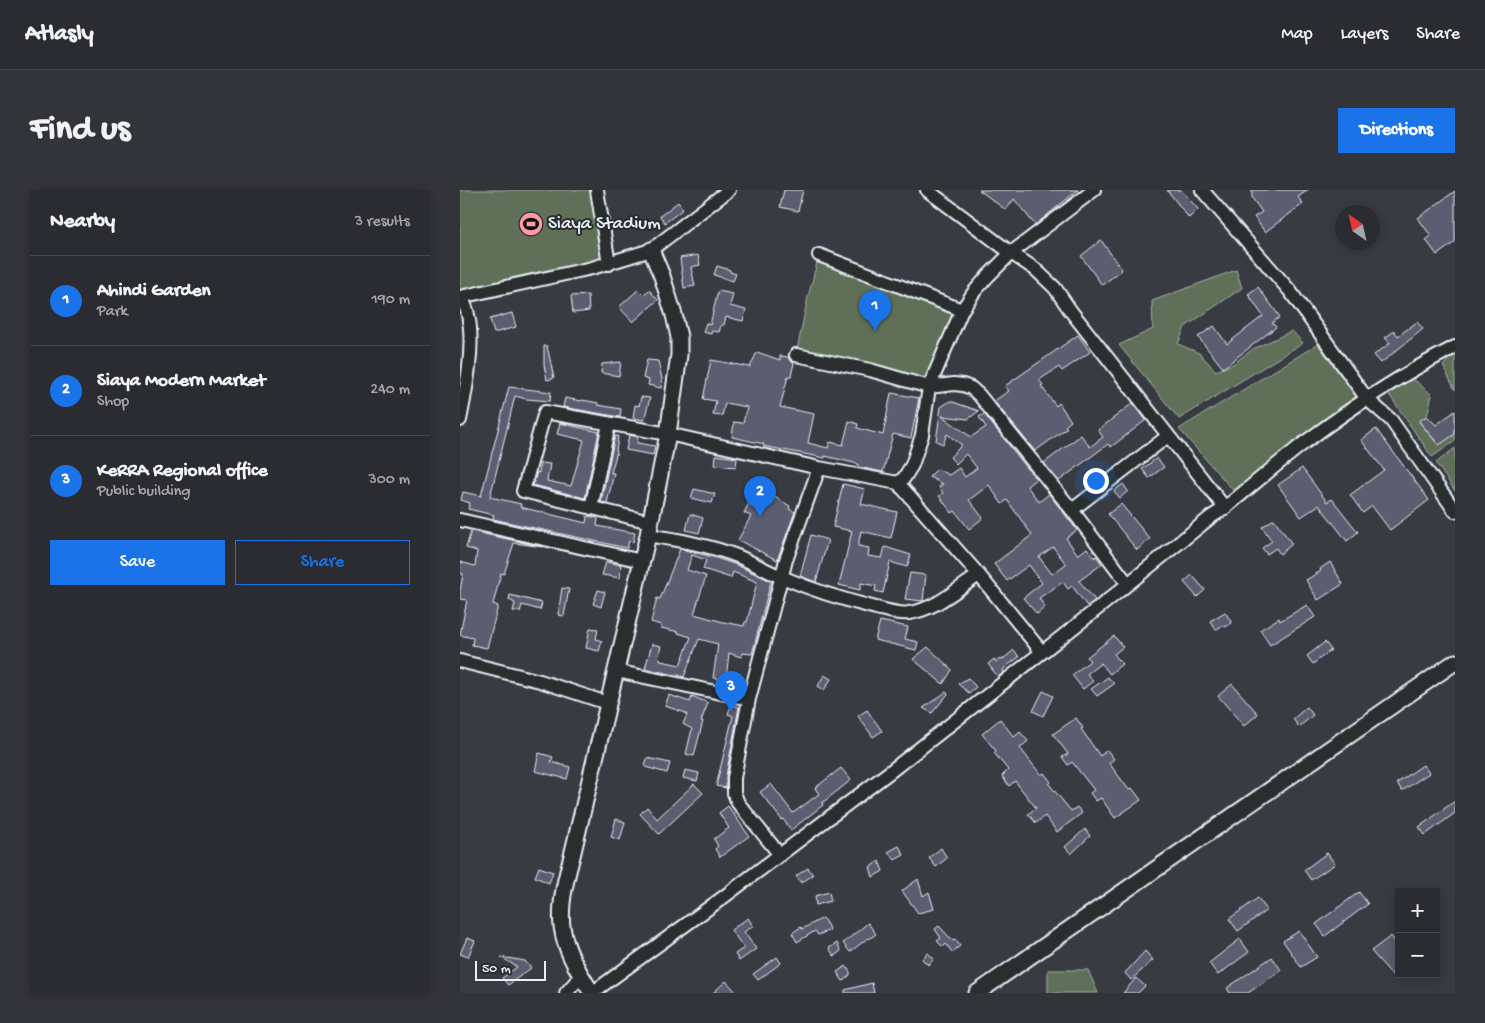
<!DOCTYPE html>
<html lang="en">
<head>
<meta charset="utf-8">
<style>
	:root { --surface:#2b2c32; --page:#33343a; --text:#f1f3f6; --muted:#a6a7ac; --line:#47484d; --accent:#1a73e8 }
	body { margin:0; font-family:"Gochi Hand",sans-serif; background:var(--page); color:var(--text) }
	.controls { position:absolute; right:15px; bottom:15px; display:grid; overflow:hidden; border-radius:0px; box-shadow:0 2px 12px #0003 }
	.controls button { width:45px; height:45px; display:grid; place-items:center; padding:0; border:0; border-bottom:1px solid var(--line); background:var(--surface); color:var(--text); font:25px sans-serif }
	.compass { position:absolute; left:875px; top:15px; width:45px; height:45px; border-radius:50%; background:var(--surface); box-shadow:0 2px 12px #0003; rotate:326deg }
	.scale { position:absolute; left:15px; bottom:12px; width:71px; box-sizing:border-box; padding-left:5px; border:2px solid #e8f1f8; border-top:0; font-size:14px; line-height:18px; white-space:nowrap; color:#e8f1f8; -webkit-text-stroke:4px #2a2d2e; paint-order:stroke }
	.you { position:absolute; left:635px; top:290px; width:18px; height:18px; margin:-12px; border:4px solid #fff; border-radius:50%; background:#1a73e8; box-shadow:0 0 0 8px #1a73e833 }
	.badge { display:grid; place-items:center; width:32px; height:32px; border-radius:50%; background:var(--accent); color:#fff; font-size:16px; font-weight:700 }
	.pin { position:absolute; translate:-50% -41px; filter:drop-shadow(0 1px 2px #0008) }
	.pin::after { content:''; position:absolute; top:26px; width:18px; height:15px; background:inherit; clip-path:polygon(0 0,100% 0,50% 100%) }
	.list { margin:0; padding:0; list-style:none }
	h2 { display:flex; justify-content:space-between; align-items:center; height:65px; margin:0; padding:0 20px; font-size:21px }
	h2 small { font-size:16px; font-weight:400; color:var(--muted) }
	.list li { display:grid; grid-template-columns:32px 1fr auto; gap:15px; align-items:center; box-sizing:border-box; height:90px; padding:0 20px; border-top:1px solid var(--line) }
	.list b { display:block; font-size:19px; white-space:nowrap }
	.list p { margin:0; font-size:16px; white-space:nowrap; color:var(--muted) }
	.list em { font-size:16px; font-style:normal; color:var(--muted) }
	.actions { display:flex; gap:10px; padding:15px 20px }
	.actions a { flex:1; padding:11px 0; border:1px solid var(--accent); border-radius:0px; text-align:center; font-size:18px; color:var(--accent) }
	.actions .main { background:var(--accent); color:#fff }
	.map { position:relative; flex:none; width:995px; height:803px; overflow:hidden; border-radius:0px }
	header { display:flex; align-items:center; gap:30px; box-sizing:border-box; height:70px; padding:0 25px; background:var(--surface); border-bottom:1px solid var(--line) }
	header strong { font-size:24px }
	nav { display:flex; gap:28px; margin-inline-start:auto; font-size:18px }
	.intro { display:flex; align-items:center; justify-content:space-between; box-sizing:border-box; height:120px; padding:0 30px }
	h1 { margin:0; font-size:35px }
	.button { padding:12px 22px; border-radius:0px; background:var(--accent); color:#fff; font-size:18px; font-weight:700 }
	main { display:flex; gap:30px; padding:0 30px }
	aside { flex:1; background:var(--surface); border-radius:0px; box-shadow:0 2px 12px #0003 }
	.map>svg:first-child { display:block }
	.green { fill:#607059; stroke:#a4b0a8 }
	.building { fill:#5b5d6f; stroke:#e8f1f8; fill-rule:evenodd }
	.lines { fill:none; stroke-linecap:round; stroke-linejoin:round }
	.minor-casing { stroke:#e8f1f8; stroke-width:16 }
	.major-casing { stroke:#e8f1f8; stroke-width:19 }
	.minor { stroke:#2a2d2e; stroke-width:12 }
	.major { stroke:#2a2d2e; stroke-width:15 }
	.labels { text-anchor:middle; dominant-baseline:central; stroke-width:4; stroke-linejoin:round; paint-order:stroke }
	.poi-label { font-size:19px; fill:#e8f1f8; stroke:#2a2d2e; text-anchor:start }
</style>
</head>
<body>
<header>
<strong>Atlasly</strong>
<nav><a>Map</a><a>Layers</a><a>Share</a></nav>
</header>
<div class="intro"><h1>Find us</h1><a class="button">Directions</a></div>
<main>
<aside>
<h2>Nearby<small>3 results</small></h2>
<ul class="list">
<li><span class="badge">1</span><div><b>Ahindi Garden</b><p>Park</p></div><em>190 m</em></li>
<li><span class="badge">2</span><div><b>Siaya Modern Market</b><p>Shop</p></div><em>240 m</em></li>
<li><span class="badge">3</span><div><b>KeRRA Regional office</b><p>Public building</p></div><em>300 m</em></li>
</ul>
<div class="actions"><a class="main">Save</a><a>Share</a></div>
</aside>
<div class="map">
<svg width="995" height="803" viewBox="0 0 995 803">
	<rect width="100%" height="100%" fill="#393b42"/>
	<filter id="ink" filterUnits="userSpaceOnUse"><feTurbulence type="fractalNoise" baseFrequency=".02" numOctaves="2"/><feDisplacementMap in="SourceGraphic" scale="10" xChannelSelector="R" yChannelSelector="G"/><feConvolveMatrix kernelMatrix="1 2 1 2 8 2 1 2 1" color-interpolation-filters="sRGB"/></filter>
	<g filter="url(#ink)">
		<path class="green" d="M0,0H135L148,68L0,102Z
			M359,65L496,118L469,197L336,165L348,107Z
			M776,80L782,98L725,137L718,154L739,163L756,181L773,174L793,159L832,141L843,153L719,229L659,155L693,139L692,111Z
			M858,154L898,209L778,306L719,239Z
			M995,162V200L983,176Z
			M951,187L972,205L967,226L959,232L978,255L995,244V251L972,267L928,203Z
			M995,258V301L976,273Z
			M588,780H628L638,803H588Z"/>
		<path class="building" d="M324,0H343L338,21L320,17Z
			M519,0H618L575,35L554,9L546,20Z
			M707,0H721L738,19L729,28Z
			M792,0H848L838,7L843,14L805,42L794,27L802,22L792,8Z
			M995,1V52L977,65L966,50L971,46L958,28Z
			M218,12L223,19L205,33L200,26Z
			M641,50L662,80L642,95L621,66Z
			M238,65L240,75L231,77L235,96L224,98L220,68Z
			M257,76L270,80V82L276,84L273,91L254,85Z
			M798,97L820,127L812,133L816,137L763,178L738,147L754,136L767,154L803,126L788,104Z
			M178,100L183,105L189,100L198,110L173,132L159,117Z
			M258,101L273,104L270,116L286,120L283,131L266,127L264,135H261L259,142L252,141L251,144L243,142L246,133L250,135Z
			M128,105L129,121L113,123L111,106Z
			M52,123L56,137L34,143L30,129Z
			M957,132L963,139L921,173L914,165L930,153L925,148L934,141L938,146Z
			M618,145L630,162L602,181L599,177L579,190L583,195L581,196L596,216L599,213L611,231L605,236L607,238L575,261L534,211L549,201L545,196Z
			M84,156H87L94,188L87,190L84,175Z
			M297,162L320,170V166L328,167L330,171L334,173L331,186H328L320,217L354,224L348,253L368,258L370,252L383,255L389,231L398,234L397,238L423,245L431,203L459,208L451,248L433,244L423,282L398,277V274L365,266V268L303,256L304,254L272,247L274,232L283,233L287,217L265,213L262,226L253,225L256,211L243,209L251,170L290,177Z
			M187,170L198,171L202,189L201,198L188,195L189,190L183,188Z
			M161,172L159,186L141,183L142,174Z
			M49,197L91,202L90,211L66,209L55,206L30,307L61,314L60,317L126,333L127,326L138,328L137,336L175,343L173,352L169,351L167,358L33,329L34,325L8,319L10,313L1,310L3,302L21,306Z
			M181,207L190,208L184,230L173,228L175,215L179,216Z
			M105,208L121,211L122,210L138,213V215L161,219L160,227L103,217Z
			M490,211L519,221L508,229L482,226L511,247L526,237L519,227L524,224L576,289L567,296L579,312L589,304L617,340L606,348L618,365L627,358L634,368L636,366L642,374L619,391L635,410L627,416L612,396L608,399L603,392L579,408L585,417L577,424L563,408L582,393L569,375L547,391L534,374L572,345L547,310L542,314L529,295L509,310L523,328L509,339L495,321L492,323L479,306L483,303L479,297L483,294L469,287L477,279L489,285L499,278L505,287L517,278L506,264L496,274L490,267L502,255L487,244L483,254L476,251L481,217ZM593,357L606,374L592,384L579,367Z
			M673,213L686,230L651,257L648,254L599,291L584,273L621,245L630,257L643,247L638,240Z
			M995,221V244L979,255L959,231L967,226L976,235Z
			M100,233L139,242L125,308L73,295L77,282L79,283L80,273L90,274L87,291L111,296L124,250L97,244Z
			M916,239L969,310L930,340L912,316L903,323L890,305L924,280L901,250Z
			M169,245L178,247L177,253L195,256L193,265L166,260Z
			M155,246H158L156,261H157L151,283H154L147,313L141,312Z
			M256,265L277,268L276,277L255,275Z
			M697,268L704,277L689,288L682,279Z
			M842,278L867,312L872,309L898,342L887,351L859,315L841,327L818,295Z
			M383,294L405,299L401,314L437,322L431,348L401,341L398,356L409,358L408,366L422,368L425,357L451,365L447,377L430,372L423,403L415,401L416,396L401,393L400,400L379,395L392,341L373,337Z
			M663,294L668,301L660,308L654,301Z
			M234,299L255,304L252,313L231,308Z
			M292,300L312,311L313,306L330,316L329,319L335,322L317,370L278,350L291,326L284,323L290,311L287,310Z
			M661,314L690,349L677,360L648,324Z
			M230,324L243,328L239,343L226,340Z
			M814,329L832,354L820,364L816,358L807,364L802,358L812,351L802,337Z
			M11,341L83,357L54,353L44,384L41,383L33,414L38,416L27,458L12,455L13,448L0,445L7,410L0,409V401L3,384L0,383V372L15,376L17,361L6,358Z
			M351,345L368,350L356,392L340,386Z
			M220,359L253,367L274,374L311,391L292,464L282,463L281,467L269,463L266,489L253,488L258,454L239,449L224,487L215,484V485L185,478L192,454L201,456L198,468L201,469V471L220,475L231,447L218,443L219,442L201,438V435L191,432L197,408L200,409ZM232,365L246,370L243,379L271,388L273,382L297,392L287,432H285L284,436L263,432L234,424L246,386L227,380Z
			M146,372L161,375L160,388L142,385Z
			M870,372L883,394L858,410L846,390L861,381L860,379Z
			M450,383L466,385L463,411L445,409Z
			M732,385L745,400L737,407L724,392Z
			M102,398L109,399L104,426L98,425Z
			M138,400L145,402L141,417L133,414Z
			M50,405L82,413L80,420L62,415L60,422L53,421L55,413L49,410Z
			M847,415L855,427L810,455L800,440L819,428L820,431Z
			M765,422L772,433L765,437L763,435L756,440L750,431Z
			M420,431L448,437L445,449L458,452L456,460L415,450Z
			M130,438L138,439L136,449L142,451L139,461L126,458Z
			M654,446L663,457L654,464L662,474L650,484L641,473L627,484L633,491L623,499L612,485L630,471L627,467Z
			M865,452L871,460L853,474L847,466Z
			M468,457L492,480L483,494L453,469Z
			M554,460L559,467L547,476L543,480L544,482L538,487L528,474L534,469L536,472L540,469L542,470Z
			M364,485L371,489L364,500L358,496Z
			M648,487L654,494L637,506L631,499Z
			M508,488L516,497L509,503L498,494Z
			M772,494L798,524L784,536L758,506Z
			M583,501L593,506L583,526L573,521Z
			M486,502L488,504L472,523L463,518Z
			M209,505L230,512L232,506L248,513L241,531H243L234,566L226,564L232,539L223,534L227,525H226V523L205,516Z
			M271,515L279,517L266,586V598L256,596L273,526L268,524Z
			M847,517L853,525L839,537L833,529Z
			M407,520L422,541L413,547L398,526Z
			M616,528L623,538L621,539L640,566L647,560L654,569L649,573L669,600L672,598L681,610L655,628L641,608L636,611L630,603L634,600L612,572L608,575L602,567L608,564L593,544Z
			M540,529L554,547L560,542L568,551L560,558L581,585L584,583L591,592L589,594L611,621L617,617L622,623L597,642L585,626L576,633L568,624L576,618L555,591L549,596L542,586L548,580L534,563L536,561L522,544Z
			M79,563L93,567L91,572L110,577L107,589L75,581Z
			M187,568L210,573L207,583L185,577Z
			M963,575L969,583L942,601L937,593Z
			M381,578L391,590L362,613L363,615L331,640L323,629L322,630L300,602L311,594L333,623L359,604L355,598Z
			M225,580L239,583L237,591L223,588Z
			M234,594L243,603L199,644L180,624L187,617L197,629Z
			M995,611V623L965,645L959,637Z
			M268,616L289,646L260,667L255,659L258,656L254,649L269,638L259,623Z
			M156,629L165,632L160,650L151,647Z
			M625,639L630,646L611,664L605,657Z
			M439,656L444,665L435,670L428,662Z
			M481,658L487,668L476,677L469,668Z
			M867,663L875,674L851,690L844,680Z
			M419,671L423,681L413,687L410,677Z
			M79,677L93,682L89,693L75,687Z
			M348,678L353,685L341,693L336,686Z
			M458,689L463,706L469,702L474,719L458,723L442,701Z
			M369,702L371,711L356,715L355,706Z
			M899,702L908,714L865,746L856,734Z
			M798,708L807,720L778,741L769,729Z
			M288,728L293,736L284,742L296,759L279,771L275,764L284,758L271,740Z
			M363,728L370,740L358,745L355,741L337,752L332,743L341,737L342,739Z
			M408,733L416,744L409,749L408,748L390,762L383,753Z
			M479,736L493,751L495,749L500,756L492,762L486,754L483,757L477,751L481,748L475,739Z
			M839,741L857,767L841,777L823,751Z
			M931,746L939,757V783L934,787L911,761Z
			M7,748L15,751L8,767L0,764Z
			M780,749L789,762L758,785L749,773Z
			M377,753L381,761L374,766L369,758Z
			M685,761L693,770L671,790L665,783Z
			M468,763L474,769L468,775L462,769Z
			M41,767L65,771L71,778L48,795L42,788L57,777Z
			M317,767L321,773L298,790L293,784Z
			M812,767L821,780L788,803H770L767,798Z
			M386,776L390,782V785L383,791L377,782Z
			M676,788L685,796L678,803H663Z
			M266,791L277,803H253Z
			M412,793L414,803H385V800Z"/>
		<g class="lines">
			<g class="minor-casing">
				<path id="minor" d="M137,0L149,74
					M467,0L551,63L634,0
					M742,0L830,101L907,209L931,230L995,321
					M359,65L502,120
					M0,107L132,78L191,60L269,0
					M336,165L410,180L469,197L494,194L503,195L511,198L519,205L612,320L668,394
					M0,230C6,200 15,155 8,125C7,119 4,113 2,107
					M438,293L519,385L582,462
					M131,318L149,234
					M612,320L708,246
					M0,330L182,371
					M190,332L63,301L85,222L208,244L359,278L438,293L444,288L452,275L462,245L469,197L502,120L514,102L528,86L551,63L575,79L595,98L610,120L765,318
					M188,345C218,350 248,355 277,366C292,372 306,381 322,387C352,400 384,410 416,418C426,420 439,425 449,423C476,419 497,399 519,385
					M0,471L80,491L147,513
					M156,481L289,509
					M320,665L278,613L274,603V588L289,509L326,370L359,278
					M106,803L121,786
					M132,803L261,709L431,581L632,423L751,327L765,318C791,296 817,274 844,253C892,217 942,184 995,157"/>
			</g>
			<g class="major-casing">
				<path id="major" d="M132,803C96,748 95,728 112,666L188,345L208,244L219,165V147L214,125L202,86L191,60
					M517,803L995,472"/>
			</g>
			<use href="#minor" class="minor"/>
			<use href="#major" class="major"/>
		</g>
	</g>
	<defs>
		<g id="stadium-disc" transform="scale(1.25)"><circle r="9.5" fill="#ff9aa2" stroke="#2a2d2e"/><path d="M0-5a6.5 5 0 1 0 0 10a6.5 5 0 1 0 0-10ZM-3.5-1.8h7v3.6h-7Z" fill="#111"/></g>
	</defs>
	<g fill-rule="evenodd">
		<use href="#stadium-disc" x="71" y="34"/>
	</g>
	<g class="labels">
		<g class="poi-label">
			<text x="88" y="34">Siaya Stadium</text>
		</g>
	</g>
</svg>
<div class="controls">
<button>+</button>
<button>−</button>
</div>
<svg class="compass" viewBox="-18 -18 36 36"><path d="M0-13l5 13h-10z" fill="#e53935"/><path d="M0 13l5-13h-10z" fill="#a6a7ac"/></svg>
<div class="scale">50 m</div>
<div class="you"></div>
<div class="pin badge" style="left:415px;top:141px">1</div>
<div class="pin badge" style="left:300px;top:327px">2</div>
<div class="pin badge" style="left:271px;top:522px">3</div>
</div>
</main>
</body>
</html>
